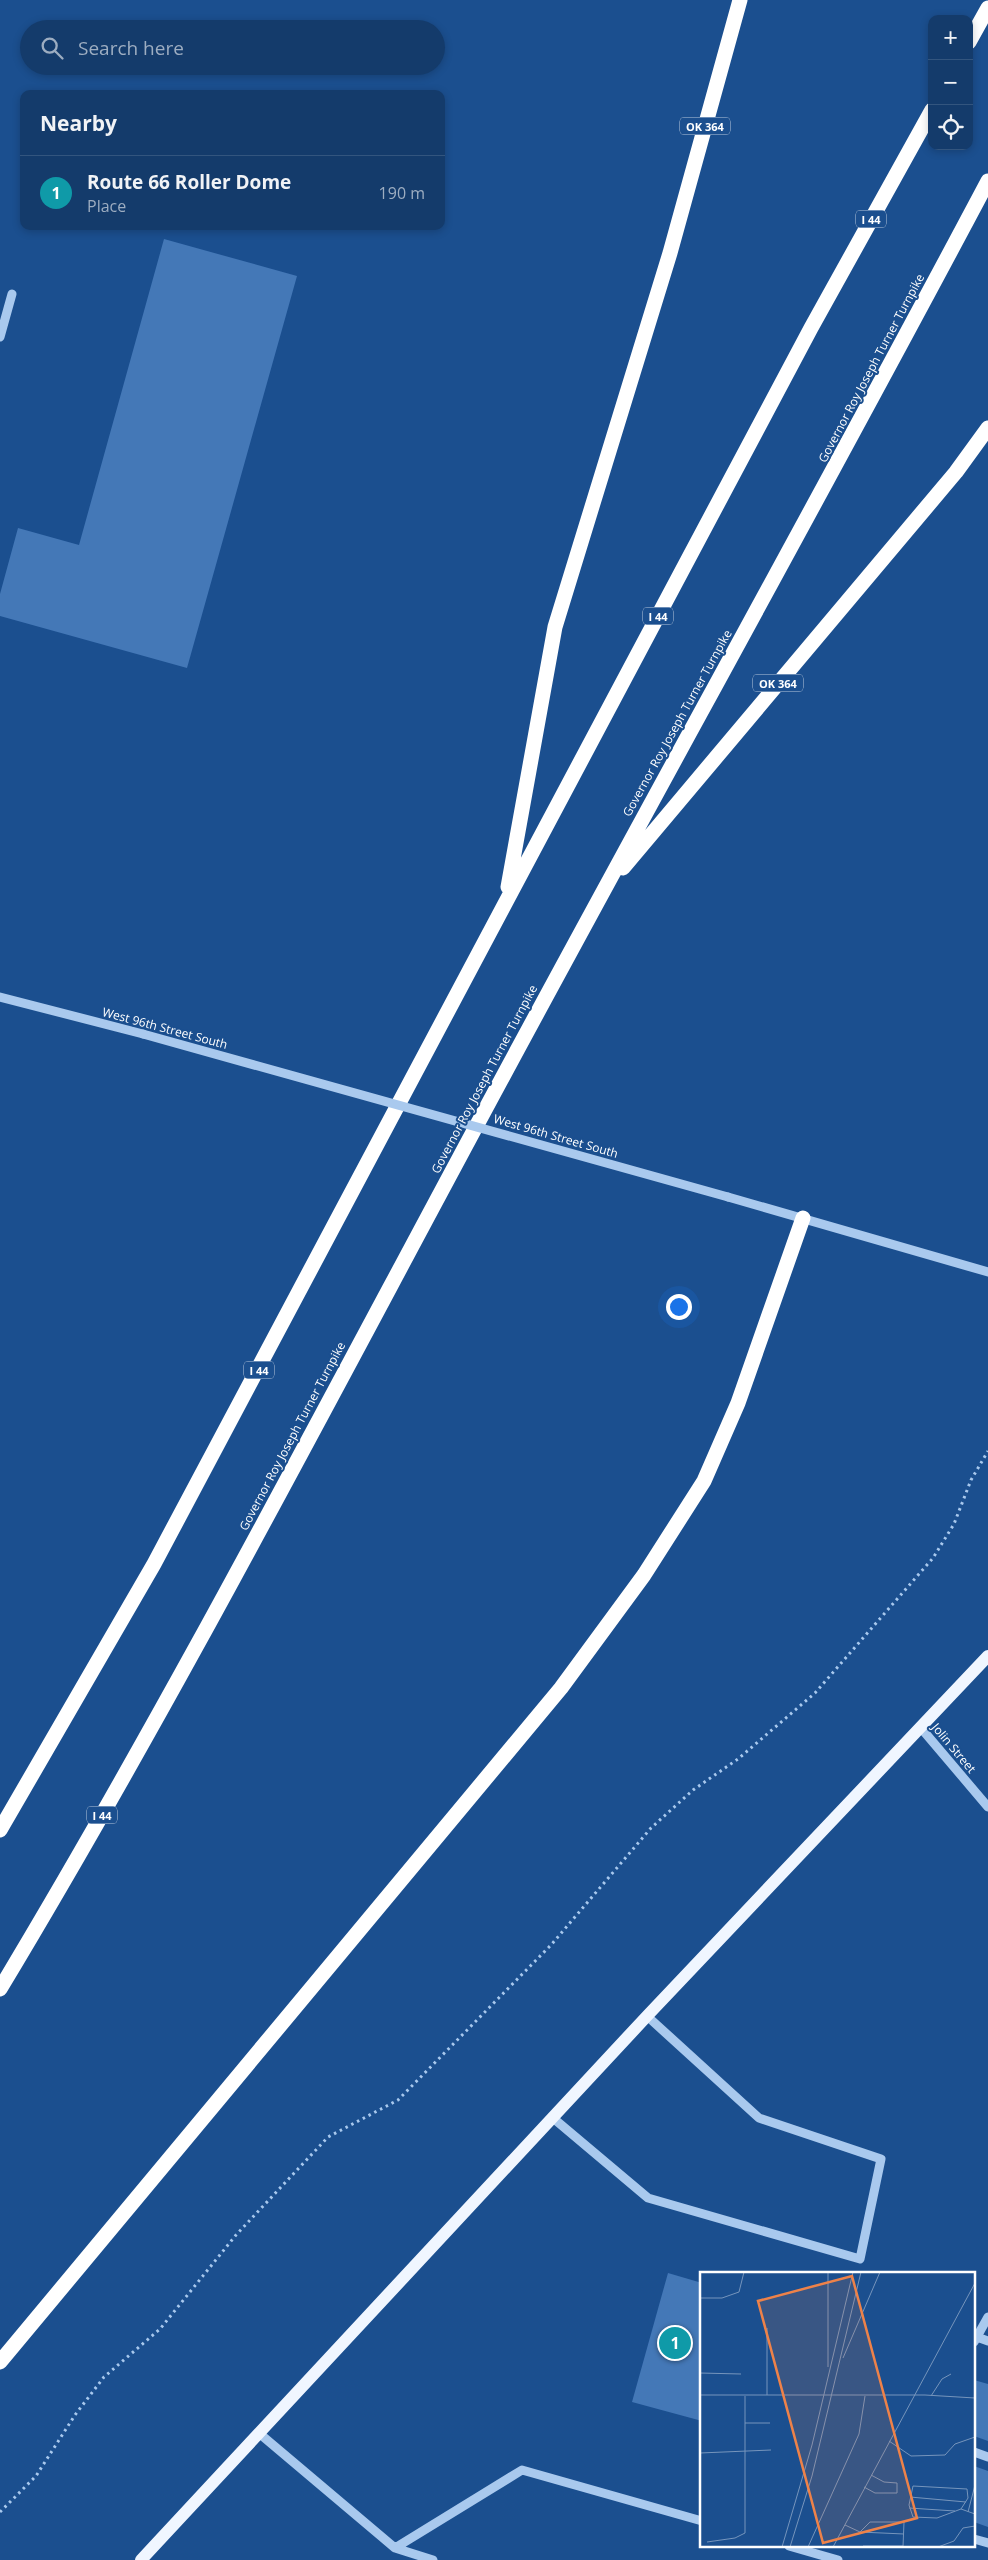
<!DOCTYPE html>
<html lang="en">
<head>
<meta charset="utf-8">
<style>
	:root { --surface:#143b6b; --page:#214673; --text:#f1f3f6; --muted:#9dadc1; --line:#33557e; --accent:#bca0f2 }
	body { margin:0; font-family:"Open Sans",sans-serif; background:var(--page); color:var(--text) }
	.controls { position:absolute; right:15px; top:15px; display:grid; overflow:hidden; border-radius:10px; box-shadow:0 2px 8px #0003 }
	.controls button { width:45px; height:45px; display:grid; place-items:center; padding:0; border:0; border-bottom:1px solid var(--line); background:var(--surface); color:var(--text); font:25px sans-serif }
	.you { position:absolute; left:678px; top:1306px; width:18px; height:18px; margin:-12px; border:4px solid #fff; border-radius:50%; background:#1a73e8; box-shadow:0 0 0 8px #1a73e833 }
	.badge { display:grid; place-items:center; width:32px; height:32px; border-radius:50%; background:var(--accent); color:#fff; font-size:16px; font-weight:700 }
	.pin { position:absolute; translate:-50% -50%; border:2px solid #fff; box-shadow:0 1px 5px #0006 }
	.list { margin:0; padding:0; list-style:none }
	h2 { display:flex; justify-content:space-between; align-items:center; height:65px; margin:0; padding:0 20px; font-size:21px }
	h2 small { font-size:16px; font-weight:400; color:var(--muted) }
	.list li { display:grid; grid-template-columns:32px 1fr auto; gap:15px; align-items:center; box-sizing:border-box; height:75px; padding:0 20px; border-top:1px solid var(--line) }
	.list b { display:block; font-size:19px; white-space:nowrap }
	.list p { margin:0; font-size:16px; white-space:nowrap; color:var(--muted) }
	.list em { font-size:16px; font-style:normal; color:var(--muted) }
	.icon { flex:none; width:28px; height:28px; fill:none; stroke:currentColor; stroke-width:2; stroke-linecap:round; stroke-linejoin:round }
	.map { position:relative; flex:none; width:988px; height:2560px; overflow:hidden }
	.search { position:absolute; background:var(--surface); box-shadow:0 2px 8px #0003; left:20px; top:20px; width:425px; height:55px; display:flex; align-items:center; gap:12px; box-sizing:border-box; padding:0 18px; border-radius:28px; color:var(--muted); font-size:19px }
	.panel { position:absolute; background:var(--surface); box-shadow:0 2px 8px #0003; left:20px; top:90px; width:425px; height:140px; border-radius:10px }
	.map>svg:first-child { display:block }
	.building { fill:#4478b7 }
	.lines { fill:none; stroke-linecap:round; stroke-linejoin:round }
	.path { stroke:#a9c9ee; stroke-width:3; stroke-dasharray:2.5 4; stroke-linecap:butt }
	.minor { stroke:#a9c9ee; stroke-width:9 }
	.major { stroke:#f0f6ff; stroke-width:12 }
	.highway { stroke:#fff; stroke-width:15 }
	.minor-bridge { stroke:#a9c9ee; stroke-width:9 }
	.labels { text-anchor:middle; dominant-baseline:central; stroke-width:4; stroke-linejoin:round; paint-order:stroke }
	.shield { fill:#1b4f8f; stroke:#bbcadd; stroke-width:1 }
	.shield-label { font-size:11px; font-weight:bold; fill:#fff }
	.street-label { font-size:12px; fill:#fff; stroke:#1b4f8f }
	.inset-road { fill:none; stroke:#7695bc; stroke-width:1 }
	.view { fill:#ee8249; fill-opacity:0.15; stroke:#ee8249; stroke-width:2.5 }
	.inset-edge { fill:none; stroke:#fff; stroke-width:2.5 }
</style>
</head>
<body>
<div class="map">
<svg width="988" height="2560" viewBox="0 0 988 2560">
	<rect width="100%" height="100%" fill="#1b4f8f"/>
	<path class="building" d="M164,239L297,276L187,668L0,616V594L18,528L79,545Z
		M668,2273L702,2283V2421L632,2402Z
		M974,2380L988,2384V2441L974,2436Z
		M974,2466L988,2471V2527L974,2522Z"/>
	<g class="lines">
		<path class="path" d="M0,2512L36,2476L75,2415L104,2377L160,2329L236,2235L328,2137L398,2100L551,1945L651,1828L693,1790L738,1759L815,1693L933,1558L954,1524L971,1480L988,1451"/>
		<path class="minor" d="M0,337L12,294
			M0,997L143,1034
			M728,1197L988,1272
			M921,1728L988,1807
			M553,2118L648,2198L860,2259L881,2159L759,2118L647,2016
			M977,2337L988,2341
			M974,2342L988,2317
			M260,2434L395,2548L522,2470L702,2521
			M974,2452L988,2457
			M974,2539L988,2543
			M789,2546L838,2560
			M395,2548L433,2560"/>
		<path class="major" d="M141,2560L647,2016L988,1656"/>
		<path class="highway" d="M969,42L988,8
			M623,868L956,472L988,428
			M508,887L555,627L670,253L740,0
			M0,1830L154,1564L811,328L932,110
			M0,1989C178,1693 336,1386 500,1082C662,781 828,483 988,181
			M0,2362L561,1688L644,1575L704,1481L738,1403L803,1218"/>
		<path class="minor-bridge" d="M143,1034L728,1197"/>
	</g>
	<g class="labels">
		<g class="shield">
			<rect x="680" y="117.5" width="50" height="17" rx="4"/>
			<rect x="856" y="210.5" width="30" height="17" rx="4"/>
			<rect x="643" y="607.5" width="30" height="17" rx="4"/>
			<rect x="753" y="674.5" width="50" height="17" rx="4"/>
			<rect x="244" y="1361.5" width="30" height="17" rx="4"/>
			<rect x="87" y="1806.5" width="30" height="17" rx="4"/>
		</g>
		<g class="shield-label">
			<text x="705" y="126">OK 364</text>
			<text x="871" y="219">I 44</text>
			<text x="658" y="616">I 44</text>
			<text x="778" y="683">OK 364</text>
			<text x="259" y="1370">I 44</text>
			<text x="102" y="1815">I 44</text>
		</g>
		<g class="street-label">
			<text transform="translate(871 368) rotate(-62)">Governor Roy Joseph Turner Turnpike</text>
			<text transform="translate(677 723) rotate(-61)">Governor Roy Joseph Turner Turnpike</text>
			<text transform="translate(165 1028) rotate(15)">West 96th Street South</text>
			<text transform="translate(484 1079) rotate(-62)">Governor Roy Joseph Turner Turnpike</text>
			<text transform="translate(556 1136) rotate(16)">West 96th Street South</text>
			<text transform="translate(292 1436) rotate(-62)">Governor Roy Joseph Turner Turnpike</text>
			<text transform="translate(954 1748) rotate(50)">Jolin Street</text>
		</g>
	</g>
	<g transform="translate(700 2272)">
		<rect width="275" height="275" fill="#1b4f8f"/>
		<path class="inset-road" d="M0,26H22L39,20L44,0M143,86L180,0M128,95V0M0,101L41,102M0,123H225L275,126M67,123V56M231,124L242,107L251,102M45,151H70M189,169L211,184L245,183L255,172L275,165M0,181L71,178M164,215L175,221H197V211L184,210L171,203M210,225L266,230M209,236L255,239M261,237L268,226L267,217L213,214L209,233L213,245L237,246L261,237L275,242M268,240L275,213M145,253L160,260L170,250H204L203,275M160,260L204,262M7,270L35,266L45,261V124M163,274H203M82,275L112,173L153,0M90,275L112,204L161,0M108,275L159,162L165,124M133,275L275,11M238,275L254,269L263,256L275,254"/>
		<path class="view" d="M152,4L217,246L123,271L58,29Z"/>
		<rect width="275" height="275" class="inset-edge"/>
	</g>
</svg>
<div class="controls">
<button>+</button>
<button>−</button>
<button><svg class="icon" aria-label="locate" viewBox="0 0 24 24"><circle cx="12" cy="12" r="6"/><path d="M12 2v4M12 18v4M2 12h4M18 12h4"/></svg></button>
</div>
<div class="you"></div>
<div class="pin badge" style="left:675px;top:2343px;background:#0f9aa8">1</div>
<div class="search"><svg class="icon" aria-label="search" viewBox="0 0 24 24"><circle cx="10" cy="10" r="6"/><path d="M15 15l6 6"/></svg>Search here</div>
<section class="panel">
<h2>Nearby<small></small></h2>
<ul class="list">
<li><span class="badge" style="background:#0f9aa8">1</span><div><b>Route 66 Roller Dome</b><p>Place</p></div><em>190 m</em></li>
</ul>
</section>
</div>
</body>
</html>
